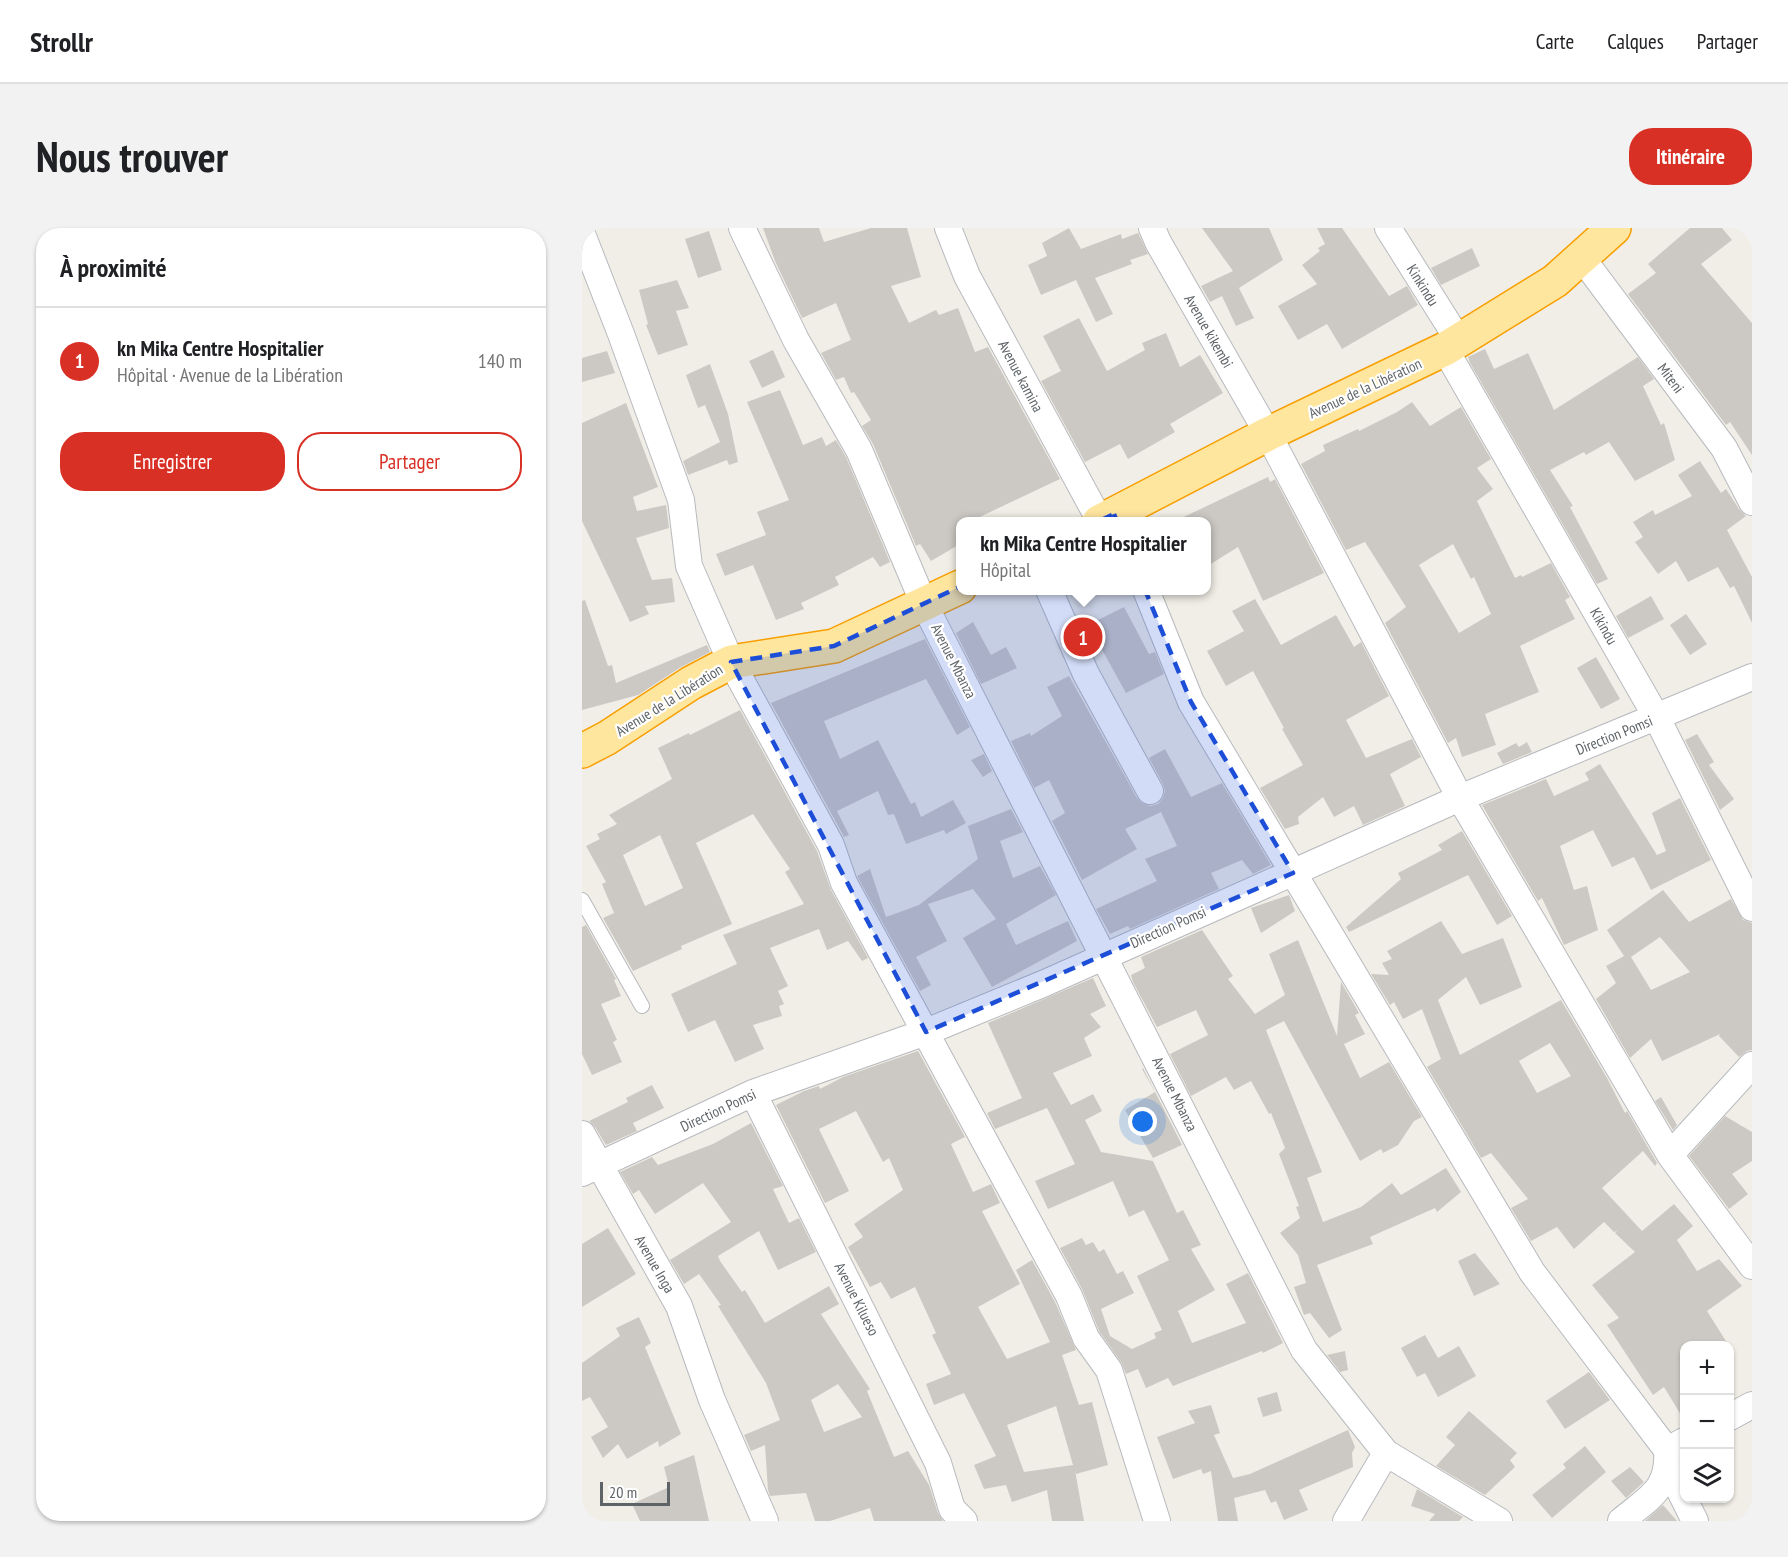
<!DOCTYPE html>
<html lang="fr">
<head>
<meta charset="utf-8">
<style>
	:root { --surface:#fff; --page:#f2f2f2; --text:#202124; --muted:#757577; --line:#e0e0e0; --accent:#d93025 }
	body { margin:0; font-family:"PT Sans Narrow",sans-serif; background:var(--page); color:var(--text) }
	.controls { position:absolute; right:18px; bottom:18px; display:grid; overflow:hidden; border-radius:12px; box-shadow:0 2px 4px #0004 }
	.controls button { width:54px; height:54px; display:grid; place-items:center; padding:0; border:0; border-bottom:2px solid var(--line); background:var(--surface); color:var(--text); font:30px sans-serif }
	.scale { position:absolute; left:18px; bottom:15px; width:70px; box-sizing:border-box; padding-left:6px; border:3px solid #5e6367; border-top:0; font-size:16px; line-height:21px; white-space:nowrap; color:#5e6367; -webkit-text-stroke:4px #fff; paint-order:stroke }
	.you { position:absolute; left:561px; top:894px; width:21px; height:21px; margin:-15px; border:4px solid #fff; border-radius:50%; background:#1a73e8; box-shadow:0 0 0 9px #1a73e833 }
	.badge { display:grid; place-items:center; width:39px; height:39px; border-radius:50%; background:var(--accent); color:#fff; font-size:20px; font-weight:700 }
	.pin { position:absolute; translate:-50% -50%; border:3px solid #fff; box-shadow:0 2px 6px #0006 }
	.popup { position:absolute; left:374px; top:289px; width:255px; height:78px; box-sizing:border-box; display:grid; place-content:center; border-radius:12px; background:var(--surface); filter:drop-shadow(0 2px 4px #0005); font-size:20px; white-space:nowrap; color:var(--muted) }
	.popup b { font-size:22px; color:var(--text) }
	.popup::after { content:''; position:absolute; left:50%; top:100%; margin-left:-12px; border:12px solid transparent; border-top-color:var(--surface) }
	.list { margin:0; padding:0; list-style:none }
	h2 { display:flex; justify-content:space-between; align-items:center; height:78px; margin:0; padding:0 24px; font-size:26px }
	h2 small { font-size:20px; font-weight:400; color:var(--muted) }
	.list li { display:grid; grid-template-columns:39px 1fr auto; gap:18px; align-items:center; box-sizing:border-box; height:108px; padding:0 24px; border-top:2px solid var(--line) }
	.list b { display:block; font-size:22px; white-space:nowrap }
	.list p { margin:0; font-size:20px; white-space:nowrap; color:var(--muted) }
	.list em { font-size:20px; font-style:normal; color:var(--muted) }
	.actions { display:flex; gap:12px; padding:18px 24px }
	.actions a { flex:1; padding:14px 0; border:2px solid var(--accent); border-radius:24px; text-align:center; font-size:21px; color:var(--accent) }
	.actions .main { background:var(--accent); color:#fff }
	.icon { flex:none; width:33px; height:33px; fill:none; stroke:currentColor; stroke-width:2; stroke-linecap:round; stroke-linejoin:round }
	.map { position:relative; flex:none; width:1170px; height:1293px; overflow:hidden; border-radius:24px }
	header { display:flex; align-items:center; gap:36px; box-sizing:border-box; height:84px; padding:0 30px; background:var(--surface); border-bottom:2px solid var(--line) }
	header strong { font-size:28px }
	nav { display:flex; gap:33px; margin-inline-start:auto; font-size:21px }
	.intro { display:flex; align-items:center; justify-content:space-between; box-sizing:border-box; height:144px; padding:0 36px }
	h1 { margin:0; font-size:42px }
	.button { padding:15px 27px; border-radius:24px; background:var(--accent); color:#fff; font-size:21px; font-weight:700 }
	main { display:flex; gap:36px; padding:0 36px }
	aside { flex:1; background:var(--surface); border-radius:24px; box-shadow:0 2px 4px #0004 }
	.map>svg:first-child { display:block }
	.building { fill:#ccc9c4; fill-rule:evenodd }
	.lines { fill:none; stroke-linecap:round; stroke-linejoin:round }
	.service-casing { stroke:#b7babe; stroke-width:16 }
	.minor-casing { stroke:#b7babe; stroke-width:28 }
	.trunk-casing { stroke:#f89f00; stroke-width:36 }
	.service { stroke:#fff; stroke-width:14 }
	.minor { stroke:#fff; stroke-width:26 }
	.trunk { stroke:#ffe69f; stroke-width:33 }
	.marked { fill:#1d4ed8; fill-opacity:0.2; stroke:#1d4ed8; stroke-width:4.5; stroke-dasharray:12 8; stroke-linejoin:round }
	.labels { text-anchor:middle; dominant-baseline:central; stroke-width:4.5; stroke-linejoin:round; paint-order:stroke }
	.street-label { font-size:15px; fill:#5e6367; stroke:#fff }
</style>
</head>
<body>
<header>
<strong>Strollr</strong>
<nav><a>Carte</a><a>Calques</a><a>Partager</a></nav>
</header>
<div class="intro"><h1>Nous trouver</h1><a class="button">Itinéraire</a></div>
<main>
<aside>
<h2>À proximité<small></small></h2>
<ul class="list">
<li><span class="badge">1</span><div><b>kn Mika Centre Hospitalier</b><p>Hôpital · Avenue de la Libération</p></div><em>140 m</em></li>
</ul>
<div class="actions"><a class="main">Enregistrer</a><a>Partager</a></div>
</aside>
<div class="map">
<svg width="1170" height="1293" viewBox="0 0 1170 1293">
	<rect width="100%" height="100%" fill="#f1eee7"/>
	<path class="building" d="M181,0H237L242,14L289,0H325L339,49L309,58L327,95L354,82L357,87L376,80L393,124L406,119L478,251L387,294H378V316L349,333L338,316L334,318L291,216L280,198L289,192L272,164L269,165L262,149L254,152L239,125L269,112L254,75L220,90L193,33Z
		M487,0L499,21L539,6L540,11L556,5L566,26L548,32L550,36L513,50L531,86L514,94L494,52L459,67L446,37L465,28L460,15Z
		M620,0H687L701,32L657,60L672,90L654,98L640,68L628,74L619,58L651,43Z
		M735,0H760L807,68L825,58L836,77L760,121L745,96L716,112L696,78L735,56L720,37L738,23L736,20L743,16Z
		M1108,0H1140L1150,12L1119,36L1170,95V227L1148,194L1144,197L1046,66L1074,45L1066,36Z
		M127,3L140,42L116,50L103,11Z
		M890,20L898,38L859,57L849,40Z
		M95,52L107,80L94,83L106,117L76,127L64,97L66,96L57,62Z
		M497,90L525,143L563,122L560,115L584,105L598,139L618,127L641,165L588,196L593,204L546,231L538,216L503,234L459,153L479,143L461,108Z
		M903,121L912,141L946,125L972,182L1056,129L1072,151L1061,158L1079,197L1082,195L1093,232L1053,253L1027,214L1004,227L1002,224L968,242L991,278L988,279L1026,351L1015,356L888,135L886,129Z
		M191,122L203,149L180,160L167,133Z
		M25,123L33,145L0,154V130Z
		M128,136L146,186L156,234L147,237L145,232L106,247L101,233L138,214L123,177L116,180L104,147Z
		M198,162L221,217L240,209L244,218L254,212L264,229L308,334L298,339L291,329L253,349L257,357L219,375L222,381L194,392L171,337L143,348L134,326L184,307L175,284L207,272L165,174Z
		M830,174L848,198L879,179L909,231L895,240L911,261L895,273L933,350L939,347L940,349L969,335L988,369L983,372L993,391L938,418L957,464L903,486L914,517L880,529L874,510L866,515L803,395L824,379L783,314L764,322L719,236L743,223L741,217L776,201L777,203L815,184ZM871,316L889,351L892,349L909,386L877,405L837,337Z
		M44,175L76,259L51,269L55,283L84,277L87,300L54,310L70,352L90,350L93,374L63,378L67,386L48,394L0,293V195Z
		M1118,233L1139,265L1144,261L1157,281L1164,288L1145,302L1170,349V395L1152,358L1148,360L1136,339L1106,354L1094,333L1076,346L1053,314L1061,309L1051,294L1071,282L1073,287L1110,268L1096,247Z
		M686,249L688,254L693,251L742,345L681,373L656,319L624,339V294H591Z
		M1069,368L1082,391L1046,410L1034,388Z
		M673,371L699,417L754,387L772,419L779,414L807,468L764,492L784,530L830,511L839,529L808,546L823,578L781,597L772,578L752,589L741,569L716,589L717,596L703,601L678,560L721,537L700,501L702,500L671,443L644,458L625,423L662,403L650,383Z
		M3,372L26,438L30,437L34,455L125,417L128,424L99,439L56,467L0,482V373Z
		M542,379L567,426L573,424L582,446L544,465L518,418L510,423L500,400Z
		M1104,386L1125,416L1108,427L1088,397Z
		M391,394L409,427L424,419L435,440L399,456L374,405Z
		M343,411L388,499L375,507L344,451L242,493L258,531L296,512L329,576L333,574L339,589L371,572L384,595L364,606L362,602L324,616L312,586L306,587L296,563L255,583L267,607L262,609L189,475Z
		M1014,429L1038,471L1019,481L995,440Z
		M487,448L555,570L560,575L568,578L576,576L581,570L583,563L581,556L567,530L583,521L609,569L640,555L689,637L671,646L660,632L629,645L637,661L548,701L546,698L528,706L514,681L575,653L563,631L595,618L579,584L543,601L555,621L500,652L470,593L483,585L467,552L452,560L429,513L448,505L449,508L480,488L465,459Z
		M158,482L235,623L249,662L286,730L280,733L266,713L245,722L237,701L188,720L206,758L196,763L202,776L197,778L200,788L171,797L182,821L153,834L133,792L106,804L89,766L155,736L141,707L222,676L203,644L208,641L171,586L114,615L150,696L99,718L100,721L51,743L21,690L32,685L20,656L24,654L4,618L18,611L15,606L35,596L27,587L90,551L76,520L107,505L108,507ZM78,607L101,660L63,678L41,627Z
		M1115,506L1132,534L1127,537L1152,571L1138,582L1103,512Z
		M945,514L950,524L921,536L915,525L934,515L937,519Z
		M402,526L410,543L401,549L389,532Z
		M1018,536L1075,627L1084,623L1070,585L1098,570L1129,632L1069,662L1052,629L1030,639L1011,602L978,618L992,662L1005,658L1016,702L982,717L960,670L956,673L900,577L964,551L972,568L1007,552L1003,545Z
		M429,581L441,604L418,613L431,650L458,638L474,667L424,696L434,717L486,693L495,713L410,759L381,710L414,691L391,661L346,676L365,713L334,729L349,757L338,763L275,648L288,641L304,689L337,677L396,631L386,598Z
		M880,603L930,688L915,697L886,647L767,704L764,699L819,651L816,645L860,622L856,617Z
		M1081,662L1107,694L1149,671L1161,692L1170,695V822L1165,823L1157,829L1137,808L1138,806L1080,833L1069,811L1048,830L1014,771L1034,755L1024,738L1042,728L1025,702ZM1078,709L1108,744L1069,762L1049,729Z
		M707,667L713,683L679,705L669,680Z
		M859,693L880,726L921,710L940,759L898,777L884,749L856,772L878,827L979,772L1025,850L1043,885L1045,883L1075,935L1073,938L1061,923L1020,960L1060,1003L1092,976L1111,998L1095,1012L1115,1043L1137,1031L1160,1058L1125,1083L1147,1118H1102V1192L1082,1159L1071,1167L1025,1097L1037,1090L1010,1057L1053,1024L1033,1005L1035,1003L1032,1004L1022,994L992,1021L975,999L949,1013L929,980L946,971L909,925L899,930L845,839L859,831L840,781L821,791L812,774L808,777L789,746L807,747L800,735L810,731L805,723ZM968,815L989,848L955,865L937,833Z
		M4,697L34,751L32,752L39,768L19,776L35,812L31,814L40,834L10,847L0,826V699Z
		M620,702L651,748L646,751L673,786L703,767L687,726L716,712L755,808L759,754L777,785L773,787L783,806L762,816L778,850L807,834L840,889L832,893L816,917L801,925L799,921L778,933L702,793L684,802L740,944L725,950L741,994L779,979L810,955L819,967L864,940L879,964L855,984L853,980L788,1009L791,1016L735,1037L760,1102L747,1110L728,1085L722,1087L712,1059L724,1055L716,1027L698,1005L718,990L714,979L717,978L697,926L703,920L689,885L687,886L669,853L652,862L644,849L609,868L588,826L626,807L614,782L575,799L551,754L549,747L563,740L559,729Z
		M511,750L524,778L508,786L519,799L502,810L510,828L471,845L489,877L511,866L520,883L503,892L519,924L571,933L595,985L601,982L619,1017L609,1021L633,1062L596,1083L610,1115L664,1095L644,1056L666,1045L701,1115L681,1125L680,1123L591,1158L586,1150L564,1160L556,1141L544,1146L539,1134L517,1103L500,1061L478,1020L500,1010L504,1017L511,1014L517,1024L522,1021L535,1046L541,1043L552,1065L519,1081L528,1108L550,1121L574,1110L572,1105L580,1102L555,1048L587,1032L562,982L547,989L531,953L466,981L453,953L493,936L465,880L413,901L405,885L440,870L406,795Z
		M336,823L383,909L369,916L391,964L409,956L418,975L400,983L438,1056L396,1079L425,1131L468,1114L434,1042L450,1032L473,1074L494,1122L480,1127L497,1177L510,1174L526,1237L494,1246L493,1242L502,1293H470L465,1262L430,1274L424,1257L402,1261L392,1237L414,1228L382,1165L352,1177L344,1156L369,1146L350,1107L354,1105L333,1059L309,1071L299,1054L288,1059L266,1019L281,1009L272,996L321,962L307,930L301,934L274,883L237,901L267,963L243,975L194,877L222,863L237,858L238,861L261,849ZM474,1178L491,1237L442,1244L425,1197Z
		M561,840L600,917L571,930L543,882L573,864L560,841Z
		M70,857L82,880L51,895L55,903L24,917L13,899L7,893L46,874L44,870Z
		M1079,869L1095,897L1091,902L1073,873Z
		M1143,888L1170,904V933L1150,946L1166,966L1147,981L1107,928Z
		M169,895L201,958L191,961L207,995L217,990L234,1024L196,1042L177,1003L136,1028L138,1033L160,1064L163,1062L183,1095L247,1058L257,1076L239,1086L288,1161L285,1163L312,1229L326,1223L347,1257L356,1285L361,1293H292L288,1280L248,1293H233L224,1265L188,1268L186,1262L183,1217L169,1223L162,1207L198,1192L184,1155L136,1078L139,1077L117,1046L102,1056L88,1032L149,994L121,955L73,986L57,962L51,966L38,944L70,929L76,937L131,916ZM256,1156L280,1189L242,1204L229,1172Z
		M26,1000L54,1046L0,1079V1016Z
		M893,1025L918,1056L892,1068L876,1033Z
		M57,1089L69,1115L63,1119L99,1206L77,1219L76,1213L45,1231L36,1216L21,1230L9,1209L26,1199L8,1169L0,1173V1135L38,1108L34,1100Z
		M843,1107L856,1130L877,1118L894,1148L856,1169L843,1145L835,1149L819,1120Z
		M763,1123L766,1142L758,1144L745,1127Z
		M1007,1144L1028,1172L983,1201L964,1173Z
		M695,1164L700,1183L681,1189L675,1170Z
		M629,1177L638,1205L632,1207L651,1250L668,1246L766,1202L773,1219L770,1225L771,1239L717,1262L726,1282L702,1292L694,1273L689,1275L683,1262L652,1270L656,1293H636L629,1243L621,1246L619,1241L591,1251L575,1209L613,1195L606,1183Z
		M887,1183L935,1225L928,1232L933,1239L903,1267L854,1238L873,1217L864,1209Z
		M1003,1218L1024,1244L970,1290L950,1267L984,1240L981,1236Z
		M112,1227L127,1293H58L50,1276L87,1259L82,1239Z
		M1048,1239L1062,1254L1044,1270L1029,1253Z
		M835,1261L881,1289L877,1293H847L853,1286L829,1278Z
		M1081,1277L1095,1293H1063Z"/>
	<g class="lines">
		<g class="service-casing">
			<path id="service" d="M0,672L60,778"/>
		</g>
		<g class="minor-casing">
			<path id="minor" d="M160,0L214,112L277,222L342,376L722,1122L804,1225L917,1293
				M366,0L385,48L518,293
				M570,0L576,14L686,206L878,570L1088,927L1170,1038
				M806,0L877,113
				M0,6L39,106L99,272L107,338L149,434L249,617L262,655L487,1068L504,1110L527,1142L575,1293
				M1000,30L1142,220L1170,274
				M863,121L1075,490L1170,680
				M467,362L504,446L568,563
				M564,362L609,474L950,1044L1085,1222L1102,1213
				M171,865L356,1235L370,1281L382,1293
				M0,906L97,1078L130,1172L183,1293
				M1088,927L1170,837
				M0,945L171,865L344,804L463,755L878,570L1170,449
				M1148,1189L1170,1177
				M1086,1239L1113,1293
				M764,1293L804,1225
				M1039,1293C1066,1270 1088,1262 1085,1222"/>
		</g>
		<g class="trunk-casing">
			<path id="trunk" d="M517,294L686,206L863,121L973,53L1032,0
				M0,523L25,510L109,455L149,434L252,418L378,359"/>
		</g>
		<use href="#service" class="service"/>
		<use href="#minor" class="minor"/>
		<use href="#trunk" class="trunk"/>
	</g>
	<path class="marked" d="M532,286L609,474L711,645L344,804L149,434L252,418Z"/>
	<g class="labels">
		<g class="street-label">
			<text transform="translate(841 57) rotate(58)">Kinkindu</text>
			<text transform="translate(627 103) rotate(60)">Avenue kikembi</text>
			<text transform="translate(439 148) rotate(62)">Avenue kamina</text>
			<text transform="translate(1089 150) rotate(53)">Miteni</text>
			<text transform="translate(783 160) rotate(-25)">Avenue de la Libération</text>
			<text transform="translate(1022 398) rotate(60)">Kikindu</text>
			<text transform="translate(372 433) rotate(63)">Avenue Mbanza</text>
			<text transform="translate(87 472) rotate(-32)">Avenue de la Libération</text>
			<text transform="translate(1032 507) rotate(-22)">Direction Pomsi</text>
			<text transform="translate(586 699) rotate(-24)">Direction Pomsi</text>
			<text transform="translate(593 866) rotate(63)">Avenue Mbanza</text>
			<text transform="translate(136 882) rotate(-25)">Direction Pomsi</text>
			<text transform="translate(73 1036) rotate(60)">Avenue Inga</text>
			<text transform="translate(275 1071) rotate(63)">Avenue Kilueso</text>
		</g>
	</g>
</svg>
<div class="controls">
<button>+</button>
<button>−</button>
<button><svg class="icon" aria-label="layers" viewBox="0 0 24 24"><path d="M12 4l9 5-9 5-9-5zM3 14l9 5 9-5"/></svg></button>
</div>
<div class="scale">20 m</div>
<div class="you"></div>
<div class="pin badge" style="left:501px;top:409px">1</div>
<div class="popup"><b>kn Mika Centre Hospitalier</b>Hôpital</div>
</div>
</main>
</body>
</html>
